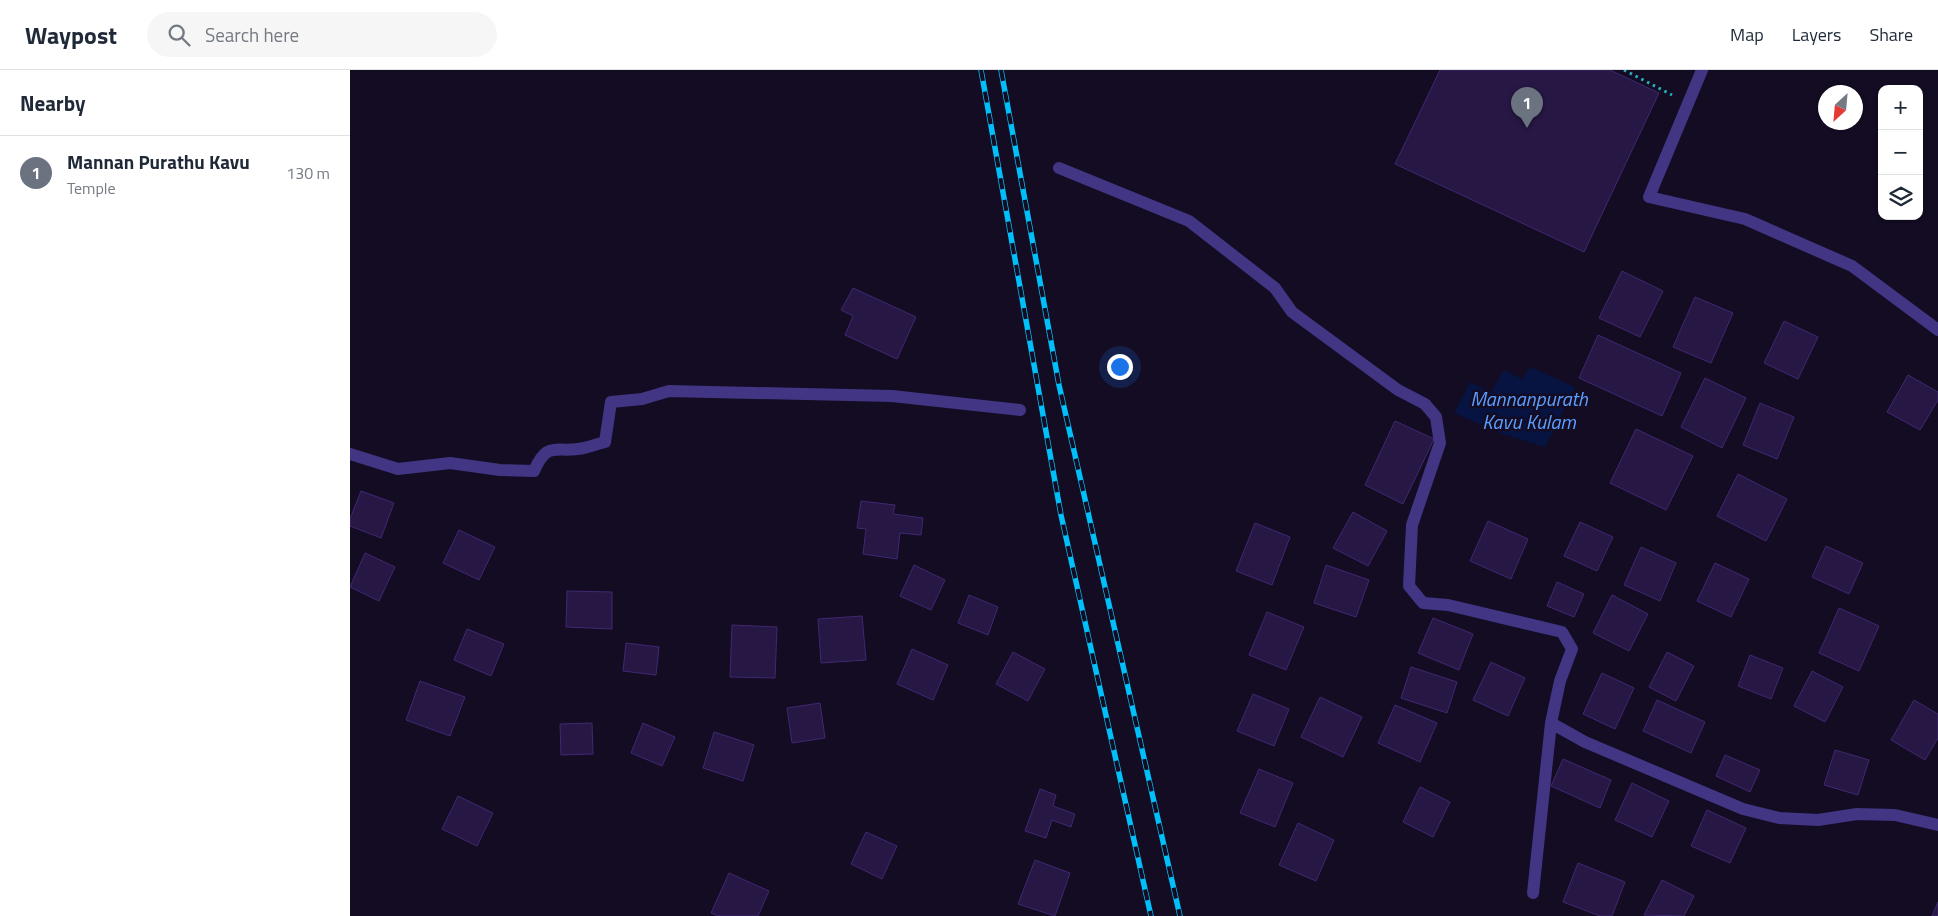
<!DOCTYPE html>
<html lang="en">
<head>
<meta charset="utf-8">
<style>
	:root { --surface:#fff; --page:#f6f6f7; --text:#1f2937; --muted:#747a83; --line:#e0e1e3; --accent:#1a73e8 }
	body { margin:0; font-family:"Titillium Web",sans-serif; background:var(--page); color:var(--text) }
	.controls { position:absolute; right:15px; top:15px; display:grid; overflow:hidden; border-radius:10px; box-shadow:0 1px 4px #0004 }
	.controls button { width:45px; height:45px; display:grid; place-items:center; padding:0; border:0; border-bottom:1px solid var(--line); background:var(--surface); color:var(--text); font:25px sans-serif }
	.compass { position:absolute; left:1468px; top:15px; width:45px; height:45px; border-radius:50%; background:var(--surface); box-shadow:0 1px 4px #0004; rotate:206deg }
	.you { position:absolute; left:769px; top:296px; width:18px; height:18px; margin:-12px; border:4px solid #fff; border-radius:50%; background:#1a73e8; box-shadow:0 0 0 8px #1a73e833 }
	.badge { display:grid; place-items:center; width:32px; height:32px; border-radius:50%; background:var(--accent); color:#fff; font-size:16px; font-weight:700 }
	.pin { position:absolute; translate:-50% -41px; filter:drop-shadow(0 1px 2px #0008) }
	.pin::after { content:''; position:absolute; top:26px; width:18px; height:15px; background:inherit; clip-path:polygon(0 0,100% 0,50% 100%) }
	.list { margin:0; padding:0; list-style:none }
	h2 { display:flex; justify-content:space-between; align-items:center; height:65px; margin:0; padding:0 20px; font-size:21px }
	h2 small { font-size:16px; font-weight:400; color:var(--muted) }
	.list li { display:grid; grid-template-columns:32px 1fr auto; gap:15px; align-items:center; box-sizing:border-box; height:75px; padding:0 20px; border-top:1px solid var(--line) }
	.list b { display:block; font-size:19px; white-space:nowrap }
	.list p { margin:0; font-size:16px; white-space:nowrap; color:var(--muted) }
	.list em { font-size:16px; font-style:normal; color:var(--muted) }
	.icon { flex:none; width:28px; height:28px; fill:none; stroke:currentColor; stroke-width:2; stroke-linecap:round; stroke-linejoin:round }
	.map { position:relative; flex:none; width:1588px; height:846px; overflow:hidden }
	header { display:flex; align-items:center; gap:30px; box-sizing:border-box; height:70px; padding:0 25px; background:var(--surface); border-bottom:1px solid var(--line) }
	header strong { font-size:24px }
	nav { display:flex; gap:28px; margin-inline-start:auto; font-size:18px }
	.search { width:350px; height:45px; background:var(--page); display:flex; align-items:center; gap:12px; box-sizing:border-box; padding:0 18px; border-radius:28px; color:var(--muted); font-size:19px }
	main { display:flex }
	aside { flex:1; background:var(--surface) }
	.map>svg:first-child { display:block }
	.water { fill:#071441 }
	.building { fill:#271745; stroke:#402872 }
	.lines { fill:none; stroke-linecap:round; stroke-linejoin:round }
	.path { stroke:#27afba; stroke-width:3; stroke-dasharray:2.5 4; stroke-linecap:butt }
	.minor { stroke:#423584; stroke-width:12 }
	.rail-casing { stroke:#00bff9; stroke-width:5.5 }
	.rail { stroke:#130c23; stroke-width:4; stroke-dasharray:11; stroke-linecap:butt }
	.labels { text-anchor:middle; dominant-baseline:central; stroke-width:5; stroke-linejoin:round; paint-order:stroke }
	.water-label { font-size:20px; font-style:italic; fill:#5c9eff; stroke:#130c23 }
</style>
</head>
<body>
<header>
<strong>Waypost</strong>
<div class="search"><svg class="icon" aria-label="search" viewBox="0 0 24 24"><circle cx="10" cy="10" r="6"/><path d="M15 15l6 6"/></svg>Search here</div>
<nav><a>Map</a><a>Layers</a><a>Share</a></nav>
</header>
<main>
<aside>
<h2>Nearby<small></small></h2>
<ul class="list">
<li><span class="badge" style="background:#6b7280">1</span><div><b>Mannan Purathu Kavu</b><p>Temple</p></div><em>130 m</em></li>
</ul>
</aside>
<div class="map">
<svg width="1588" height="846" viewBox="0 0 1588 846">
	<rect width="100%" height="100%" fill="#130c23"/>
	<path class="water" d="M1180,297L1225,317L1195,377L1153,364L1104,343L1120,312L1141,322L1154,300L1172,309Z"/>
	<path class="building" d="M1090,0H1260L1309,23L1234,182L1045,94Z
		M1272,201L1313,221L1290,267L1249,248Z
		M503,218L566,247L547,289L495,265L503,246L491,240Z
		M1345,227L1383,243L1361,293L1323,277Z
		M1434,251L1468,267L1448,309L1414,293Z
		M1248,265L1331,303L1312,346L1229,308Z
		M1558,305L1588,322V330L1570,360L1537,342Z
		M1355,308L1396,328L1372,378L1331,357Z
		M1410,333L1444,347L1427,389L1393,375Z
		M1045,351L1084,369L1053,434L1015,415Z
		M1286,359L1343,386L1316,440L1260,413Z
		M1388,404L1437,429L1416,471L1367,446Z
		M11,421L44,433L31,468L0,456V449Z
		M511,431L545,435L543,444L573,448L571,465L550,463L547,489L513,484L516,459L507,458Z
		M1003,442L1037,461L1018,496L983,478Z
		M1138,451L1178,469L1161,509L1120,491Z
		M1230,452L1263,467L1247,501L1214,486Z
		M905,453L940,467L922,515L886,501Z
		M109,460L145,477L129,510L93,493Z
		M1476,476L1513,493L1499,524L1462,507Z
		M1291,477L1326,493L1310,531L1274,515Z
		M15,483L45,497L29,531L0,517Z
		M1365,493L1399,509L1381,547L1347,531Z
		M564,495L595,510L581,540L550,526Z
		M976,495L1019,510L1006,547L964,533Z
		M1207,512L1234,524L1224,547L1197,536Z
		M217,521L262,522V559L216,557Z
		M619,525L648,537L638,565L608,553Z
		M1262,525L1298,544L1279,581L1243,563Z
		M1489,538L1529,556L1509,601L1469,583Z
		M917,542L954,557L936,600L899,585Z
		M512,546L516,590L471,593L468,549Z
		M1083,548L1123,564L1109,600L1068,583Z
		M382,555L427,557L425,608L380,607Z
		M117,559L154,574L141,606L104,590Z
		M276,573L309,577L306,605L273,601Z
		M562,579L598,595L583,630L547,614Z
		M663,582L695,599L678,631L646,614Z
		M1317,582L1344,596L1326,631L1299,617Z
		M1400,585L1433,598L1421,629L1388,616Z
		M1141,592L1175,608L1158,646L1123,630Z
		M1061,597L1107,612L1097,643L1051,628Z
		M1462,601L1493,617L1475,652L1444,636Z
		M1252,603L1284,618L1265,659L1233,644Z
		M70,611L115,627L100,666L56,650Z
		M903,624L939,639L924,676L887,661Z
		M970,627L1012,647L993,687L951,667Z
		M1307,630L1355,652L1341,683L1293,661Z
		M1564,630L1588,644V668L1575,690L1541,670Z
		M470,633L475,668L442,673L437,638Z
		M1045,635L1087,653L1070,692L1028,673Z
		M242,653L243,684L211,685L210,654Z
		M293,653L325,667L312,696L281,683Z
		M364,662L404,675L393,711L353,698Z
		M1485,680L1519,690L1508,725L1474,715Z
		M1375,685L1410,700L1400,722L1366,706Z
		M1213,689L1261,710L1250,738L1201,716Z
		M909,699L943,713L925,757L890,743Z
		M1282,713L1319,731L1302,767L1265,750Z
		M1070,717L1100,732L1083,767L1053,752Z
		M690,719L706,725L703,736L725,744L721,757L702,750L696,768L675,761Z
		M108,726L143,743L127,776L92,759Z
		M1357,740L1396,758L1380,793L1341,776Z
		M948,753L984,770L966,811L929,795Z
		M516,762L547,776L532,809L501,794Z
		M685,790L720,803L705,846L668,834Z
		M1228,793L1275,812L1262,846H1250L1213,832Z
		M379,803L419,821L408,846H368L361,843Z
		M1312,810L1344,826L1334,846L1294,845Z
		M1588,832V846H1582Z"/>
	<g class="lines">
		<path class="path" d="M1274,0L1322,25"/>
		<path class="minor" d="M1352,0L1299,127L1395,149L1502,196L1588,260
			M709,98L839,151L925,218L942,242L1048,320L1075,334L1086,347L1090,373L1062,455L1059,516L1073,533L1098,535L1212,562L1222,579L1210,611L1201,653L1235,672L1393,739L1429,748L1468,750L1507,744L1545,745L1588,755
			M0,384L48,399L100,393L150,400L184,401C197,372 203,382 228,379C237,378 247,374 255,372L261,332L292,329L319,321L542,326L670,340
			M1183,823L1201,653"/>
		<g class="rail-casing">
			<path id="rail" d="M631,0L711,445L801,846
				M651,0L709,315L830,846"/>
		</g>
		<use href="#rail" class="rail"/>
	</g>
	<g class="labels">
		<g class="water-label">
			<text x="1179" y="328">Mannanpurath<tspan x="1179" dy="23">Kavu Kulam</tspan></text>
		</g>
	</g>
</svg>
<div class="controls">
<button>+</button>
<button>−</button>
<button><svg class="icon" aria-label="layers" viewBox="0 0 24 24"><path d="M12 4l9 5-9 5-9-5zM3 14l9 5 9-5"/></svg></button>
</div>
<svg class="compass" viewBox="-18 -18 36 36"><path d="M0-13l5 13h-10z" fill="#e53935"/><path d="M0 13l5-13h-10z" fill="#747a83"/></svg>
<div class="you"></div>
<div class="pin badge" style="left:1177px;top:58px;background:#6b7280">1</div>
</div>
</main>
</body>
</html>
